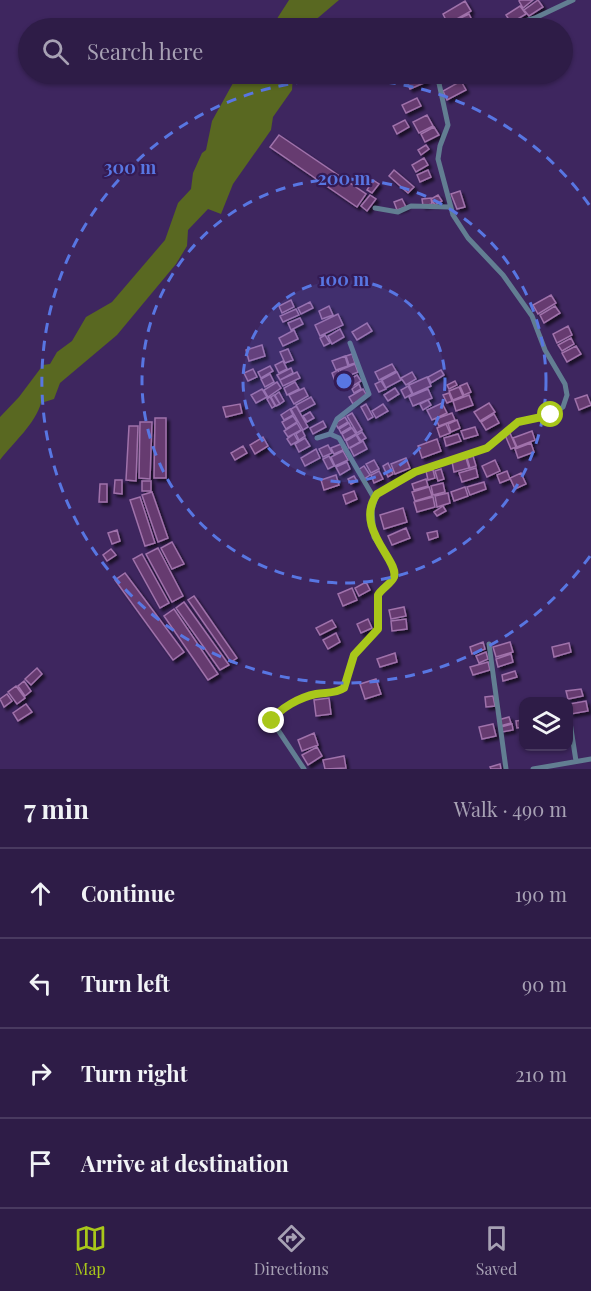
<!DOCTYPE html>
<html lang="en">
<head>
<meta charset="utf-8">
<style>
	:root { --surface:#2e1c47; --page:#3a2952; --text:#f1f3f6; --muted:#a7a1b4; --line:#493a60; --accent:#a9c71a }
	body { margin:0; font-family:"Playfair Display",serif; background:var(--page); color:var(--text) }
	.controls { position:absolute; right:18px; bottom:18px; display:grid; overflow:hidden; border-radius:12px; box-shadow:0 2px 4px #0004 }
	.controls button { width:54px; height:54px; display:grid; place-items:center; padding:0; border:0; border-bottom:2px solid var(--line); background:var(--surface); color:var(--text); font:30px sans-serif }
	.stop { position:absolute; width:18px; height:18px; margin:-14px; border:4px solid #a9c71a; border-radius:50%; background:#fff }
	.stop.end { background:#a9c71a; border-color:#fff; box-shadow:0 2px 6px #0008 }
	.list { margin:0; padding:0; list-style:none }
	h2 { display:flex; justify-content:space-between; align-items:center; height:78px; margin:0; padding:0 24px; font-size:26px }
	h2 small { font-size:20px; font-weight:400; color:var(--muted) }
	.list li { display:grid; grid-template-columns:39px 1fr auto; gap:18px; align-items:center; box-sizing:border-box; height:90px; padding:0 24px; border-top:2px solid var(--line) }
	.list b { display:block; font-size:22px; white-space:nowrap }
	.list em { font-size:20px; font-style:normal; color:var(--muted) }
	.icon { flex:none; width:33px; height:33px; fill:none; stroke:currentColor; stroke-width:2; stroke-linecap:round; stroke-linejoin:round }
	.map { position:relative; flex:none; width:591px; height:769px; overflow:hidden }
	.search { position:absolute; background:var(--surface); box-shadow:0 2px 4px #0004; left:18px; right:18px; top:18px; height:66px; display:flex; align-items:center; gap:15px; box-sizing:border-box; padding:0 21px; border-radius:33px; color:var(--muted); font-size:22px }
	.sheet { height:438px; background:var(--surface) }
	nav { display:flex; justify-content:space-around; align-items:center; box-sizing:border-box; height:84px; border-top:2px solid var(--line); background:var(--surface); font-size:16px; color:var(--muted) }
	nav a { display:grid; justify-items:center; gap:3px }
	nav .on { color:var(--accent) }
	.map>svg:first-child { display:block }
	.water { fill:#596821 }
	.building { fill:#663b70; stroke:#a072ab; stroke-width:1.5; filter:url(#shadow) }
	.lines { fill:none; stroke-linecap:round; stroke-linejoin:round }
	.street { stroke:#627e92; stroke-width:5 }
	.route { stroke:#a9c71a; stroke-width:8 }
	.ring { fill:none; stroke:#5876e2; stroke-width:3; stroke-dasharray:10 8 }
	.centre { fill:#5876e2; stroke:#341b54; stroke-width:3 }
	.ring-label { font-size:18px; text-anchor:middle; font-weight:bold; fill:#5876e2; stroke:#341b54; stroke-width:4.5; stroke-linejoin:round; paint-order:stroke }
</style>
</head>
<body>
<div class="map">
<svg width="591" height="769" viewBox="0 0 591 769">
	<defs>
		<filter id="shadow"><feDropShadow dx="3" dy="3" stdDeviation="1.5" flood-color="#0009"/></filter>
	</defs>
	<rect width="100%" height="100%" fill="#3e265f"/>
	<path class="water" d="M289,0H339L306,28H271Z
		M238,74H299H293L292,90L273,117L271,130L233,184L221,214L208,209L188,230L187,246L176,264L117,335L60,383L54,399L41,403C35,424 14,442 0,460V417L19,397L43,365L50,364L57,352L72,341L86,317L112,302L165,240L178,203L191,189L193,173L202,153L206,150L212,121Z"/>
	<path class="building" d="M533,0L523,8L519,1L520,0Z
		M538,0L543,7L529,16L524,10Z
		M465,1L471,11L448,24L443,14Z
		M520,6L526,14L511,23L506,15Z
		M469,14L475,26L456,28L452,22Z
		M403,22L405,28H387V27Z
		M423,74L426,82L410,89L406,80Z
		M461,81L466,90L447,100L443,91Z
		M417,98L421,106L406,113L402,105Z
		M427,115L433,126L419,133L413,122Z
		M405,120L409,127L397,134L393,126Z
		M434,127L439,135L425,142L421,134Z
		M279,135L366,194L357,207L270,147Z
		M426,145L429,149L421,155L418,150Z
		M424,158L428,165L416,172L412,165Z
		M394,170L414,187L408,193L389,176Z
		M428,170L431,177L420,182L417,175Z
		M373,180L379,184L372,193L367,190Z
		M460,191L465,207L457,209L451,194Z
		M370,195L376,199L367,211L361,206Z
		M438,195L442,201L435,205L431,199Z
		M431,198L432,204L423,206L422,199Z
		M402,199L406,207L397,210L394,202Z
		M551,295L556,303L538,314L533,305Z
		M291,300L294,307L282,313L279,306Z
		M310,302L313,308L301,314L298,308Z
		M329,306L333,315L322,319L319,311Z
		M555,306L560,313L544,323L540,315Z
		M296,309L299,315L283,322L280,316Z
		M338,314L343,325L320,336L315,325Z
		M300,318L303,324L291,330L288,323Z
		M367,323L372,331L357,340L352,332Z
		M568,326L572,335L557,343L553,334Z
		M340,329L344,337L332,344L328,336Z
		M294,330L298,339L283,346L279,338Z
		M325,335L330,343L324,346L320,338Z
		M571,338L574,344L562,351L558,345Z
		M262,345L265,356L249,361L246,350Z
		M576,346L581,354L567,362L562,353Z
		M288,349L293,360L285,363L280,352Z
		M352,354L355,363L349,365L346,356Z
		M345,356L348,366L336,370L332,361Z
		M283,361L287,369L279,373L275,365Z
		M355,364L358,372L343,378L340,370Z
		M392,364L396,371L379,380L375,372Z
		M270,366L273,371L261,378L258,372Z
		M291,368L293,373L280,380L277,375Z
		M253,369L257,377L248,381L244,373Z
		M338,370L342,378L335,381L332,373Z
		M441,370L444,375L431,383L428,377Z
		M297,372L300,378L283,386L280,380Z
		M397,372L401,380L386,388L382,380Z
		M412,372L416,379L406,385L401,378Z
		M270,374L274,382L265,387L261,379Z
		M357,375L361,381L351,387L347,381Z
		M427,377L431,386L413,394L409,385Z
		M381,381L386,389L379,392L375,384Z
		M455,381L457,385L449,389L447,385Z
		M277,382L281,388L268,397L264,390Z
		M295,382L299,389L287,395L284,388Z
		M467,383L471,392L464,395L460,386Z
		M359,384L361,389L354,393L352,389Z
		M408,386L412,394L405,398L401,390Z
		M459,387L463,396L453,400L449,391Z
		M304,388L308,396L294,404L289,395Z
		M395,388L399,394L388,401L384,395Z
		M262,389L267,397L256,403L251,395Z
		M363,389L367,396L353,404L349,397Z
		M428,389L432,398L413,406L409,397Z
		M279,392L284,401L280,404L275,395Z
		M449,393L452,401L447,403L443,395Z
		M274,395L280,404L276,406L271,397Z
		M469,395L473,405L456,411L453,401Z
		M587,395L591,405L579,410L575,399Z
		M270,397L275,406L272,408L267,399Z
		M311,397L315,404L300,412L296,405Z
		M428,400L431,405L423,410L420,404Z
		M442,403L447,413L432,420L427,410Z
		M489,403L495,412L480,421L474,412Z
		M240,404L242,413L226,417L223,407Z
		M366,404L373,417L368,420L361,407Z
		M383,404L388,411L376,418L372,411Z
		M296,406L308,427L303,430L291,409Z
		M290,409L293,415L284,420L281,415Z
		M310,412L314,418L307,422L303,416Z
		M352,413L362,430L357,433L347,416Z
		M452,413L455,420L439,426L436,419Z
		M494,414L499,423L486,430L481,422Z
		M293,416L297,422L286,429L282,422Z
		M345,417L348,422L338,428L335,423Z
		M155,418H166V478H154Z
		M457,420L460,428L451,432L448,424Z
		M323,421L326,427L313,434L310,428Z
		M140,422H152L150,479L139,478Z
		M297,423L301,430L288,437L284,431Z
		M349,423L351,427L341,433L339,429Z
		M446,424L450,433L440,437L437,428Z
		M129,426H138L136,481L126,480Z
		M475,427L478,435L464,439L461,431Z
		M352,428L356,434L345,440L342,434Z
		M302,430L305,436L299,440L296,434Z
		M532,431L535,440L517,447L513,438Z
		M362,432L366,438L361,441L357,435Z
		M510,433L516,447L511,449L505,435Z
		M294,434L298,441L291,445L287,439Z
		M458,434L461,441L446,446L444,438Z
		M356,435L360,442L349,448L346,441Z
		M263,437L268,446L255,454L250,445Z
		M305,438L310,446L299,452L295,444Z
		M437,439L441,451L422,458L418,446Z
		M363,441L367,449L354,456L350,448Z
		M531,443L534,452L518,458L515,449Z
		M341,444L343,450L334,454L331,448Z
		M328,445L332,453L323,457L319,449Z
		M243,446L247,453L235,460L231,453Z
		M316,449L320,458L305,466L301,458Z
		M343,451L348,460L335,466L331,457Z
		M329,456L334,466L328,469L323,459Z
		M473,456L476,466L470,468L467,458Z
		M406,458L410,468L395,474L391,464Z
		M466,458L469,468L454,472L452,462Z
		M374,460L379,469L371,473L366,464Z
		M495,460L500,471L487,477L482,466Z
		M347,462L350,469L340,475L336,467Z
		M388,463L393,474L388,477L383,466Z
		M364,466L370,475L364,479L358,470Z
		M476,468L478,477L462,482L459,473Z
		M441,469L444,479L438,481L435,471Z
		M433,470L435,478L428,480L426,471Z
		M379,471L383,479L374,483L371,475Z
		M507,471L510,479L500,483L497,475Z
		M521,473L526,484L515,489L510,478Z
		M336,475L339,485L324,490L321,480Z
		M354,476L357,481L351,484L348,479Z
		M426,479L428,486L414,490L412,484Z
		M115,480H122V494L114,493Z
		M142,481H151V491H142Z
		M484,482L486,489L470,495L467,487Z
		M443,483L445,492L433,495L431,486Z
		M100,484H107V502H99Z
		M429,487L432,496L415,501L412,492Z
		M465,487L468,496L454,501L451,492Z
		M354,491L357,499L346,504L343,495Z
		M152,492L168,538L158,542L142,495Z
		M448,493L450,503L437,507L435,496Z
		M140,497L155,543L145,546L130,500Z
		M433,497L435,507L417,512L414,502Z
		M443,506L446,511L437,516L434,512Z
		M403,508L407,522L384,529L380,515Z
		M406,528L410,538L392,545L388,536Z
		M117,530L120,541L112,544L108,533Z
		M437,531L438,537L429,540L427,533Z
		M172,542L184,564L172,569L161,548Z
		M158,548L183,596L172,602L146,554Z
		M111,549L116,555L107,561L103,555Z
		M142,554L169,603L160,608L133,559Z
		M125,573L184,652L173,660L115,580Z
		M366,582L370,590L359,596L355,588Z
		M352,588L357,600L343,606L338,594Z
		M194,596L237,658L231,662L188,600Z
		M184,602L229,665L220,670L176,608Z
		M404,607L406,616L391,619L389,610Z
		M174,609L218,674L208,680L164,616Z
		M368,619L372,628L361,633L357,624Z
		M406,619L407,629L392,631L391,621Z
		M332,620L336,627L320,635L316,628Z
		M336,633L340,642L328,649L323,640Z
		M483,642L485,649L472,654L470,647Z
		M510,642L513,652L496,657L493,647Z
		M569,643L571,652L554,657L552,647Z
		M486,652L488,659L479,663L476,656Z
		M395,653L397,662L380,667L377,659Z
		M511,654L513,662L498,667L496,659Z
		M488,662L490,670L473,675L470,667Z
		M37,668L42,674L31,685L25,679Z
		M515,671L517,677L503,681L502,675Z
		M376,679L381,694L365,699L360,684Z
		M24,681L31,691L25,696L18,686Z
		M16,686L25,698L17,704L8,692Z
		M581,689L583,696L568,699L566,691Z
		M7,694L12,701L4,707L0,699Z
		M493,696L495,706L486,707L485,697Z
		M329,698L331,714L316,716L314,700Z
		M586,701L588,711L571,714L569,704Z
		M26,704L32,712L18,721L13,713Z
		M509,717L511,723L500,726L498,720Z
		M524,720V727L517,728L516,721Z
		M493,724L496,736L482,739L479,727Z
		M512,724L513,730L502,732L501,727Z
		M314,733L318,745L302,751L298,740Z
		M317,747L322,756L308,765L302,755Z
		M344,756L346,768L325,769L323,760Z
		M500,764L501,769H491L490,767Z"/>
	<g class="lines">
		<path class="street" d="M502,28L535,18L573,0
			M375,208L398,212L411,206L450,207
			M330,434L337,419L369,394L350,343
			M317,438L330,434L339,438L374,498
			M489,644L506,769
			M569,716L576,761
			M304,769L272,721C279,709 301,697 316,694C326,692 335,694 344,689L354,655L378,629V595L393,579L394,572L391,562L374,537L372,510L377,494L415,473L484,449L518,422L551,415L563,407L567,395L565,384L545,350L532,316L503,275L468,238L453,215L438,159L440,146L448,125L437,74
			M533,769L591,759"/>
	</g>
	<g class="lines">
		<path class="route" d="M272,721C279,708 301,697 316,694C326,692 335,694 344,688L354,655L378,629V595C382,588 391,584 394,577C400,561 353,528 377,494L415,472L487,448L518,422L551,415"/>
	</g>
	<circle cx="344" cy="381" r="101" fill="#5876e2" fill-opacity=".12"/>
	<g class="ring">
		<circle cx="344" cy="381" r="101"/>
		<circle cx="344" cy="381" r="202"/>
		<path d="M590 556A302 302 0 1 1 590 206"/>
	</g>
	<circle cx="344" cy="381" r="9" class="centre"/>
	<g class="ring-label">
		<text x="130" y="174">300 m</text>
		<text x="344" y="185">200 m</text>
		<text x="344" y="286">100 m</text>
	</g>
</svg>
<div class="controls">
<button><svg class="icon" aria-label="layers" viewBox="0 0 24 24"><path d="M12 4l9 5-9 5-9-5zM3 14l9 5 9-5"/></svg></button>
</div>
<div class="stop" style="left:551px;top:415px"></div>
<div class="stop end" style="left:272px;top:721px"></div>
<div class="search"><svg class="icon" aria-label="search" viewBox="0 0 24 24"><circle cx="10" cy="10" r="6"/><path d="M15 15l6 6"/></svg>Search here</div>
</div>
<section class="sheet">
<h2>7 min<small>Walk · 490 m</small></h2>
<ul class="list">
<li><svg class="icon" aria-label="ahead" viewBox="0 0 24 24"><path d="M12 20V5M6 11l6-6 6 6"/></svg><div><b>Continue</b></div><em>190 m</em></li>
<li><svg class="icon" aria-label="left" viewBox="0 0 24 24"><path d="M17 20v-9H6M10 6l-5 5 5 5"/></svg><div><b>Turn left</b></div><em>90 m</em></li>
<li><svg class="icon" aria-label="right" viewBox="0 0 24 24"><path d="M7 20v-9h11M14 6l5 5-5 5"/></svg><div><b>Turn right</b></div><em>210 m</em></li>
<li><svg class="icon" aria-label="arrive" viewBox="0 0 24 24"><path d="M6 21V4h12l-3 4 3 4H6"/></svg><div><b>Arrive at destination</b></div></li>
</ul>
</section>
<nav>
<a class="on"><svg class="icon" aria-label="map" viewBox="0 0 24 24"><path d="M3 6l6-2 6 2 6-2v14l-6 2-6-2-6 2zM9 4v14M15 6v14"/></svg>Map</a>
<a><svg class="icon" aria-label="directions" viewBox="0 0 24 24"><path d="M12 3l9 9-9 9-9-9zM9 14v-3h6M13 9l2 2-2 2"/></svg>Directions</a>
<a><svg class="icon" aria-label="saved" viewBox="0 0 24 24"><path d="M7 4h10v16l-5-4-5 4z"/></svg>Saved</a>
</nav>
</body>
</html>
